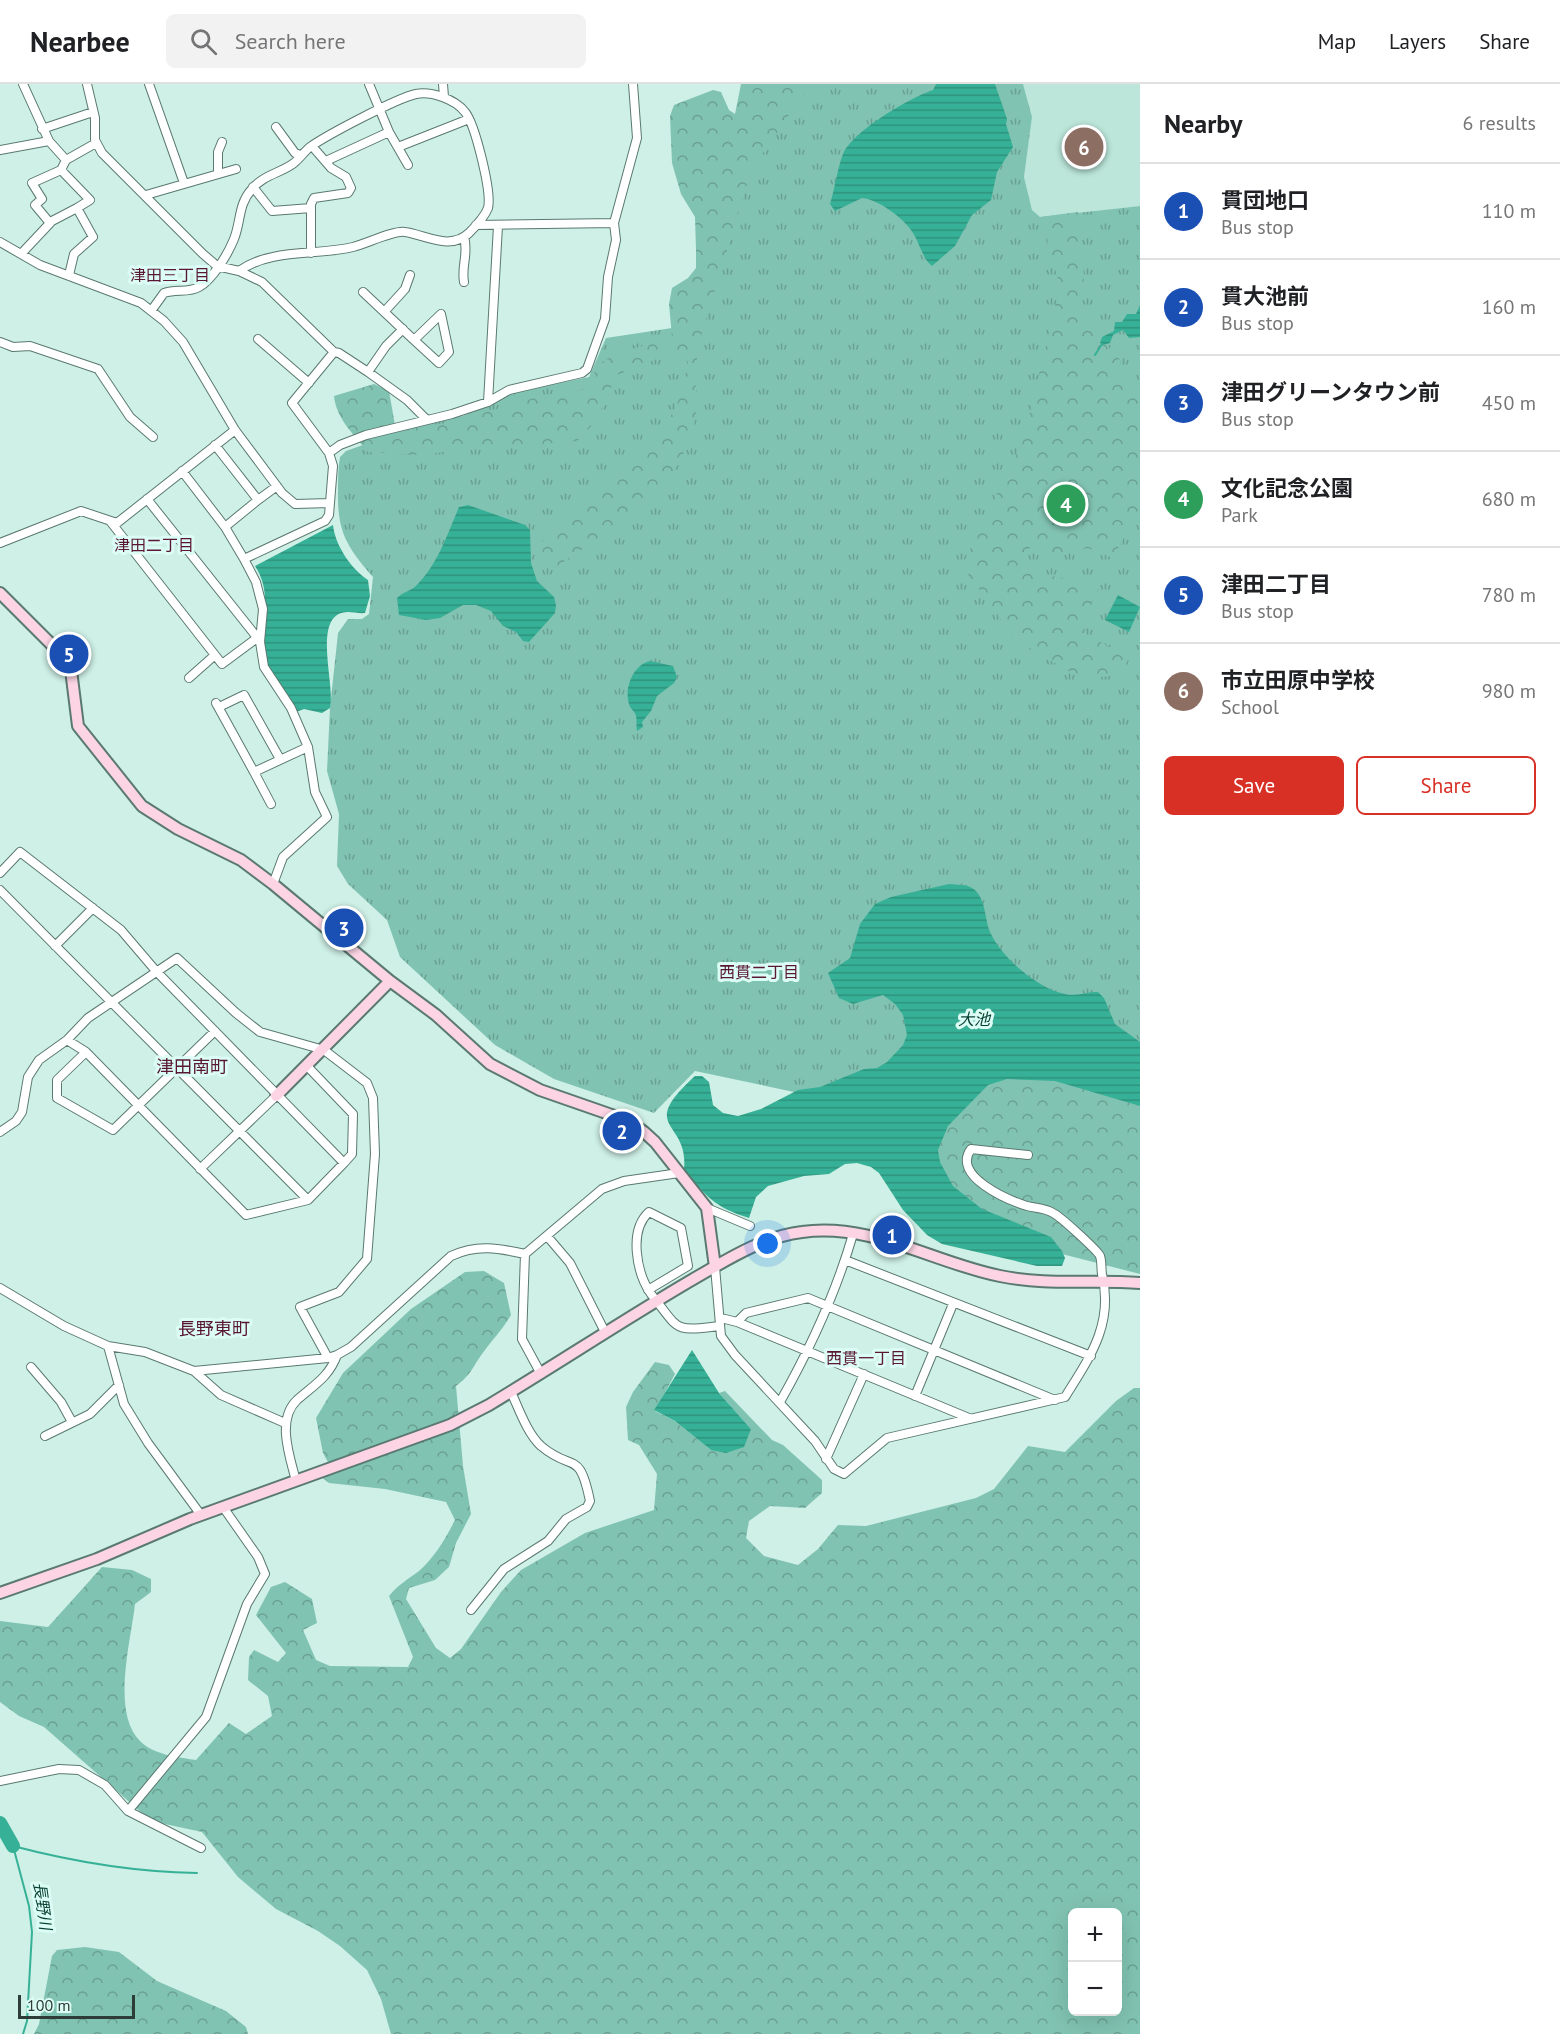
<!DOCTYPE html>
<html lang="en">
<head>
<meta charset="utf-8">
<style>
	:root { --surface:#fff; --page:#f2f2f2; --text:#202124; --muted:#757577; --line:#e0e0e0; --accent:#d93025 }
	body { margin:0; font-family:"PT Sans","Noto Sans JP",sans-serif; background:var(--page); color:var(--text) }
	.controls { position:absolute; right:18px; bottom:18px; display:grid; overflow:hidden; border-radius:9px; box-shadow:0 6px 24px #0002 }
	.controls button { width:54px; height:54px; display:grid; place-items:center; padding:0; border:0; border-bottom:2px solid var(--line); background:var(--surface); color:var(--text); font:30px sans-serif }
	.scale { position:absolute; left:18px; bottom:15px; width:117px; box-sizing:border-box; padding-left:6px; border:3px solid #2e3c38; border-top:0; font-size:16px; line-height:21px; white-space:nowrap; color:#2e3c38; -webkit-text-stroke:4px #dbfdf3; paint-order:stroke }
	.you { position:absolute; left:768px; top:1160px; width:21px; height:21px; margin:-15px; border:4px solid #fff; border-radius:50%; background:#1a73e8; box-shadow:0 0 0 9px #1a73e833 }
	.badge { display:grid; place-items:center; width:39px; height:39px; border-radius:50%; background:var(--accent); color:#fff; font-size:20px; font-weight:700 }
	.pin { position:absolute; translate:-50% -50%; border:3px solid #fff; box-shadow:0 2px 6px #0006 }
	.list { margin:0; padding:0; list-style:none }
	h2 { display:flex; justify-content:space-between; align-items:center; height:78px; margin:0; padding:0 24px; font-size:26px }
	h2 small { font-size:20px; font-weight:400; color:var(--muted) }
	.list li { display:grid; grid-template-columns:39px 1fr auto; gap:18px; align-items:center; box-sizing:border-box; height:96px; padding:0 24px; border-top:2px solid var(--line) }
	.list b { display:block; font-size:22px; white-space:nowrap }
	.list p { margin:0; font-size:20px; white-space:nowrap; color:var(--muted) }
	.list em { font-size:20px; font-style:normal; color:var(--muted) }
	.actions { display:flex; gap:12px; padding:18px 24px }
	.actions a { flex:1; padding:14px 0; border:2px solid var(--accent); border-radius:9px; text-align:center; font-size:21px; color:var(--accent) }
	.actions .main { background:var(--accent); color:#fff }
	.icon { flex:none; width:33px; height:33px; fill:none; stroke:currentColor; stroke-width:2; stroke-linecap:round; stroke-linejoin:round }
	.map { position:relative; flex:none; width:1140px; height:1950px; overflow:hidden }
	header { display:flex; align-items:center; gap:36px; box-sizing:border-box; height:84px; padding:0 30px; background:var(--surface); border-bottom:2px solid var(--line) }
	header strong { font-size:28px }
	nav { display:flex; gap:33px; margin-inline-start:auto; font-size:21px }
	.search { width:420px; height:54px; background:var(--page); display:flex; align-items:center; gap:15px; box-sizing:border-box; padding:0 21px; border-radius:9px; color:var(--muted); font-size:22px }
	main { display:flex }
	aside { flex:1; background:var(--surface) }
	.map>svg:first-child { display:block }
	.built { fill:#bbe6d9 }
	.grass { fill:url(#grass-tufts) }
	.forest { fill:url(#forest-crowns); fill-rule:evenodd }
	.water { fill:url(#water-rules) }
	.lines { fill:none; stroke-linecap:round; stroke-linejoin:round }
	.stream { stroke:#36b197; stroke-width:2 }
	.river { stroke:#36b197; stroke-width:14 }
	.street-casing { stroke:#5a7970; stroke-width:10 }
	.secondary-casing { stroke:#5a7970; stroke-width:14 }
	.street { stroke:#fff; stroke-width:8 }
	.secondary { stroke:#fcd4e4; stroke-width:10 }
	.labels { text-anchor:middle; dominant-baseline:central; stroke-width:6; stroke-linejoin:round; paint-order:stroke }
	.neighbourhood-label { font-size:16px; fill:#591734; stroke:#dbfdf3 }
	.water-label { font-size:16px; font-style:italic; fill:#073e33; stroke:#dbfdf3 }
	.quarter-label { font-size:18px; fill:#591734; stroke:#dbfdf3 }
</style>
</head>
<body>
<header>
<strong>Nearbee</strong>
<div class="search"><svg class="icon" aria-label="search" viewBox="0 0 24 24"><circle cx="10" cy="10" r="6"/><path d="M15 15l6 6"/></svg>Search here</div>
<nav><a>Map</a><a>Layers</a><a>Share</a></nav>
</header>
<main>
<div class="map">
<svg width="1140" height="1950" viewBox="0 0 1140 1950">
	<defs>
		<pattern id="grass-tufts" width="24" height="20" patternUnits="userSpaceOnUse" patternTransform="scale(1.5)"><rect width="24" height="20" fill="#81c3b2"/><path d="M3 7l-1-3M5 7V3M7 7l1-3M15 17l-1-3M17 17v-4M19 17l1-3" fill="none" stroke="#6aa092"/></pattern>
		<pattern id="forest-crowns" width="20" height="18" patternUnits="userSpaceOnUse" patternTransform="scale(1.5)"><rect width="20" height="18" fill="#81c3b2"/><path d="M2 6a3 3 0 1 1 6 0M12 15a3 3 0 1 1 6 0" fill="none" stroke="#6aa092"/></pattern>
		<pattern id="water-rules" width="6" height="5" patternUnits="userSpaceOnUse" patternTransform="scale(1.5)"><rect width="6" height="5" fill="#36b197"/><path d="M0 2.5h6" fill="none" stroke="#2e917c"/></pattern>
	</defs>
	<rect width="100%" height="100%" fill="#cef0e6"/>
	<path class="built" d="M1023,0H1140V122L1040,133L1032,126L1024,93L1032,33Z"/>
	<path class="grass" d="M798,0H1023L1032,33L1024,93L1032,126L1040,133L1140,122V1164L903,1031L695,987L654,1029L554,995L495,961L400,873L387,836L348,800L337,782L339,730L327,687L330,624L338,549L348,535H362L369,530L373,493C346,462 337,447 338,406C338,395 338,384 340,373L346,367L430,337L463,332L510,309L589,293L606,254L692,241L736,77Z"/>
	<path class="forest" d="M741,0H810L751,87L699,259L695,292L697,322L694,342L680,378L658,409L612,446L551,486L542,479L543,456L666,342L681,311L688,278L677,267L617,291L596,337L577,357L412,371L368,368C354,351 336,334 334,312L374,300L389,307L396,347L453,338L544,311L582,306L601,279L613,271L672,253L669,220L672,204L688,194L696,184V166L695,133L681,110L672,79L670,32L674,21L713,6L721,8L729,26L735,30Z
		M1078,128L1084,192L1081,233L1120,276L1124,295L1140,299V423L1113,474L1088,464L1053,470L1030,463L1021,485L1100,503L1082,535L1086,550L1129,574L1120,591L1082,595L1016,556L962,482L1023,357L1060,202L1040,133Z
		M998,974L1140,1018V1190L1027,1161L978,1135L934,1079L947,1023Z
		M484,1187L504,1199L511,1231C502,1246 492,1256 482,1270C472,1284 471,1291 456,1302L463,1382L471,1430L456,1459L449,1483L435,1496L409,1504L406,1515L436,1564L450,1574L461,1565L501,1508L521,1486L585,1449L654,1426L657,1390L639,1361L628,1356L626,1323L633,1308L655,1278L669,1281L675,1290L655,1327L675,1337L711,1366L751,1345L719,1309L725,1307L772,1356L783,1361L822,1396V1409L805,1424L770,1422L749,1437L746,1454L764,1472L798,1481L818,1465L838,1441L866,1442L976,1414L994,1405L1028,1362L1065,1368L1116,1317L1134,1304H1140V1950H391L381,1915L367,1886L340,1862L318,1847L276,1825L238,1793L202,1748L151,1737L44,1643L19,1632L0,1618V1537L48,1543L102,1483L132,1486L151,1495V1508L135,1520C131,1557 111,1628 140,1657C154,1671 177,1673 196,1676L229,1639L246,1650L272,1632L268,1612L248,1596L249,1573L254,1566L278,1578L286,1569L256,1531L271,1503L285,1498L312,1515L317,1539L303,1546L316,1576L330,1582L408,1583L413,1573L389,1512C398,1501 408,1495 419,1487C435,1473 446,1454 455,1436L446,1418L385,1405L329,1399L319,1391L329,1380L323,1369L316,1334L343,1289L411,1225L465,1188ZM1072,1828H1118V1928H1072Z
		M85,1863L119,1868L157,1897L226,1927L246,1943L248,1950H34L39,1940L52,1872L57,1866Z"/>
	<path class="water" d="M936,0H995L1007,35L1006,40L1013,63L997,88L991,116L972,131L955,162L932,182C922,174 920,160 913,149C905,135 878,115 862,114L835,127L830,120C835,104 837,86 843,70C853,47 909,14 933,6Z
		M1140,221V253L1129,254L1123,246L1113,251L1110,259L1103,261L1100,259L1102,253L1114,247L1115,238H1122L1127,230H1136Z
		M468,421L525,441L530,446L531,479L537,497L554,513L556,521L555,529L529,558L523,557L516,548L503,542L491,527L476,521H463L440,534L426,536L399,531L397,514C403,508 410,507 416,502C438,480 447,451 459,423Z
		M333,441C335,461 351,485 368,496L370,512L365,529C356,530 346,525 337,531C316,545 335,603 330,624L322,629L304,625L296,628C286,612 269,593 265,575C258,543 275,512 255,482Z
		M1118,511L1140,523L1129,548L1105,536Z
		M650,577L673,582L677,593L674,599L657,612L651,627L642,638L643,643L637,647C636,642 637,636 636,632C635,627 630,625 629,620C624,604 633,581 650,577Z
		M949,800C957,801 966,800 972,804C987,813 984,837 991,850C1003,875 1039,905 1065,910C1077,913 1087,907 1098,908L1104,914L1115,940L1140,958V1022L1055,997L1007,995L988,1001L948,1042L938,1066L940,1078L953,1102L982,1125L1051,1153L1062,1167L1065,1174L1062,1182H1037L942,1160L927,1151L903,1126L879,1089L871,1083L857,1079L845,1080L829,1090L804,1092L768,1102L756,1113L749,1134C716,1124 705,1112 684,1085C689,1035 636,1046 695,992H702L709,998L713,1021L723,1029L738,1032L761,1025L798,1006L820,1003L864,985L877,984L887,978L903,961L907,951L903,931L895,920L883,911L853,920L839,914L828,889L850,874L860,840L875,820L891,813Z
		M692,1266L719,1309L751,1345L744,1363L726,1369L711,1366L675,1337L654,1326Z"/>
	<g class="lines">
		<path class="stream" d="M1095,271L1102,260
			M13,1762L29,1822L32,1848L27,1937L23,1950
			M13,1762C74,1778 134,1788 197,1789"/>
		<path class="river" d="M0,1739L13,1762"/>
		<g class="street-casing">
			<path id="street" d="M23,0L49,57L66,76L96,59
				M87,0L95,34V56L102,69L203,170L217,182L239,187L262,198L334,268L292,319L329,369L333,382L329,431L325,437L244,475L256,498L263,525L260,558L264,583L291,624L308,663L315,708L327,733L283,773L273,800
				M149,0L184,99
				M443,0L444,13
				M276,43L295,69L300,71
				M42,45L93,28
				M389,48L408,81
				M398,63L469,35
				M0,66L49,57
				M66,76L61,86L90,116L77,124L93,153L74,170L69,191
				M326,77L389,48L369,0
				M218,90V68L222,58
				M253,103L272,127L311,124
				M146,111L236,85
				M50,139L35,121L42,115L32,99L61,86
				M476,141L614,139
				M464,153C469,169 461,182 464,198
				M0,158L40,181L141,219L164,237L183,258L235,346L282,409L295,420L330,419
				M311,169V120L314,114L348,109L351,104L346,93L331,84L312,62
				M21,170L52,137L77,124
				M363,208L414,256L441,230L449,268L439,279L414,256
				M151,227L164,209C176,205 189,209 199,203C213,195 228,170 234,155C241,138 238,120 252,105C263,91 281,89 294,79C300,74 304,68 310,63C327,51 397,14 416,10C431,7 455,15 465,28C475,40 492,108 488,124C485,132 475,143 469,149C450,167 426,151 405,148C394,146 366,160 353,163C316,172 271,164 239,187
				M385,227L405,205L410,191
				M258,255L309,299
				M0,258L13,263L30,262L98,285L130,333L153,353
				M334,268L339,269L368,288L386,262L403,245
				M368,288L407,316L427,336
				M488,318L498,142
				M329,369L340,361L366,351L452,330L488,318L509,306L582,289L587,285L605,235L608,193L616,156L614,139L637,54L633,0
				M182,387L225,443L258,416L215,361
				M147,415L260,557
				M258,416L277,402
				M110,437L222,580L257,554
				M225,443L244,475
				M0,459L81,427L117,439L235,346
				M189,594L215,571
				M216,619L254,688L308,663
				M219,623L244,611L280,675
				M254,688L271,720
				M0,789L20,768L121,846L156,887L344,1079L308,1116L246,1131L86,968L67,956
				M0,806L308,1116
				M55,862L93,824
				M86,968L57,996V1014L113,1046L215,947
				M307,982L353,1030L352,1070L344,1079
				M0,1048L16,1037L22,1028L28,993L39,976L67,956L88,934L177,874L236,929L260,948L324,966L367,999L373,1014L375,1070L367,1175L339,1208L300,1223L328,1274
				M200,1085L276,1012
				M707,1124L750,1142
				M547,1152L570,1179L605,1248
				M845,1176L1091,1272
				M715,1183L721,1252L735,1271L815,1357L834,1385L844,1390L887,1354L1065,1313C1090,1273 1114,1240 1102,1190C1101,1184 1102,1178 1100,1172C1098,1167 1060,1132 1053,1129C1046,1124 1035,1124 1027,1122C1008,1116 951,1092 971,1065L1028,1071
				M0,1204L64,1242L108,1262L145,1268L194,1287L328,1274L337,1271L351,1263L451,1172C477,1160 498,1164 525,1170
				M648,1206L688,1182L681,1144L649,1128C628,1147 637,1190 651,1210C680,1246 672,1248 719,1242
				M721,1234L737,1238L969,1334
				M737,1238L746,1229L808,1214L1055,1316
				M108,1262L124,1320L148,1359L201,1431
				M31,1283L61,1318L72,1338
				M194,1287L221,1311L285,1339
				M541,1290L522,1255L525,1170L602,1105L624,1097L679,1089
				M915,1312L953,1220
				M780,1318C810,1265 836,1209 853,1150
				M45,1352L90,1330L119,1301
				M826,1375L864,1290
				M296,1397C290,1373 276,1336 297,1316C314,1301 329,1293 337,1271
				M471,1526L504,1485L548,1457L566,1435L587,1423L590,1417C579,1364 573,1389 541,1362C527,1349 519,1325 511,1308
				M0,1697L59,1685L79,1686L105,1701L128,1727L201,1764
				M128,1727L206,1633L247,1520L265,1490L258,1473L223,1423"/>
		</g>
		<g class="secondary-casing">
			<path id="secondary" d="M0,509L68,577L71,586L78,642L142,722L178,745L241,776L273,800L390,897L436,931L490,980L540,1006L629,1037L644,1048L655,1058L707,1124L715,1183
				M276,1012L390,897
				M0,1509L97,1475L190,1435L450,1341L489,1321C557,1280 622,1237 690,1197C725,1177 761,1153 802,1148C871,1138 934,1179 1000,1192C1049,1202 1092,1195 1140,1199"/>
		</g>
		<use href="#street" class="street"/>
		<use href="#secondary" class="secondary"/>
	</g>
	<g class="labels">
		<g class="neighbourhood-label">
			<text x="170" y="191">津田三丁目</text>
			<text x="154" y="461">津田二丁目</text>
			<text x="759" y="888">西貫二丁目</text>
			<text x="866" y="1274">西貫一丁目</text>
		</g>
		<g class="water-label">
			<text x="974" y="935">大池</text>
			<text transform="translate(43 1822) rotate(82)">長野川</text>
		</g>
		<g class="quarter-label">
			<text x="192" y="982">津田南町</text>
			<text x="214" y="1244">長野東町</text>
		</g>
	</g>
</svg>
<div class="controls">
<button>+</button>
<button>−</button>
</div>
<div class="scale">100 m</div>
<div class="you"></div>
<div class="pin badge" style="left:892px;top:1151px;background:#1a4fb4">1</div>
<div class="pin badge" style="left:622px;top:1047px;background:#1a4fb4">2</div>
<div class="pin badge" style="left:344px;top:844px;background:#1a4fb4">3</div>
<div class="pin badge" style="left:1066px;top:420px;background:#2e9e5b">4</div>
<div class="pin badge" style="left:69px;top:570px;background:#1a4fb4">5</div>
<div class="pin badge" style="left:1084px;top:63px;background:#8d6e63">6</div>
</div>
<aside>
<h2>Nearby<small>6 results</small></h2>
<ul class="list">
<li><span class="badge" style="background:#1a4fb4">1</span><div><b>貫団地口</b><p>Bus stop</p></div><em>110 m</em></li>
<li><span class="badge" style="background:#1a4fb4">2</span><div><b>貫大池前</b><p>Bus stop</p></div><em>160 m</em></li>
<li><span class="badge" style="background:#1a4fb4">3</span><div><b>津田グリーンタウン前</b><p>Bus stop</p></div><em>450 m</em></li>
<li><span class="badge" style="background:#2e9e5b">4</span><div><b>文化記念公園</b><p>Park</p></div><em>680 m</em></li>
<li><span class="badge" style="background:#1a4fb4">5</span><div><b>津田二丁目</b><p>Bus stop</p></div><em>780 m</em></li>
<li><span class="badge" style="background:#8d6e63">6</span><div><b>市立田原中学校</b><p>School</p></div><em>980 m</em></li>
</ul>
<div class="actions"><a class="main">Save</a><a>Share</a></div>
</aside>
</main>
</body>
</html>
